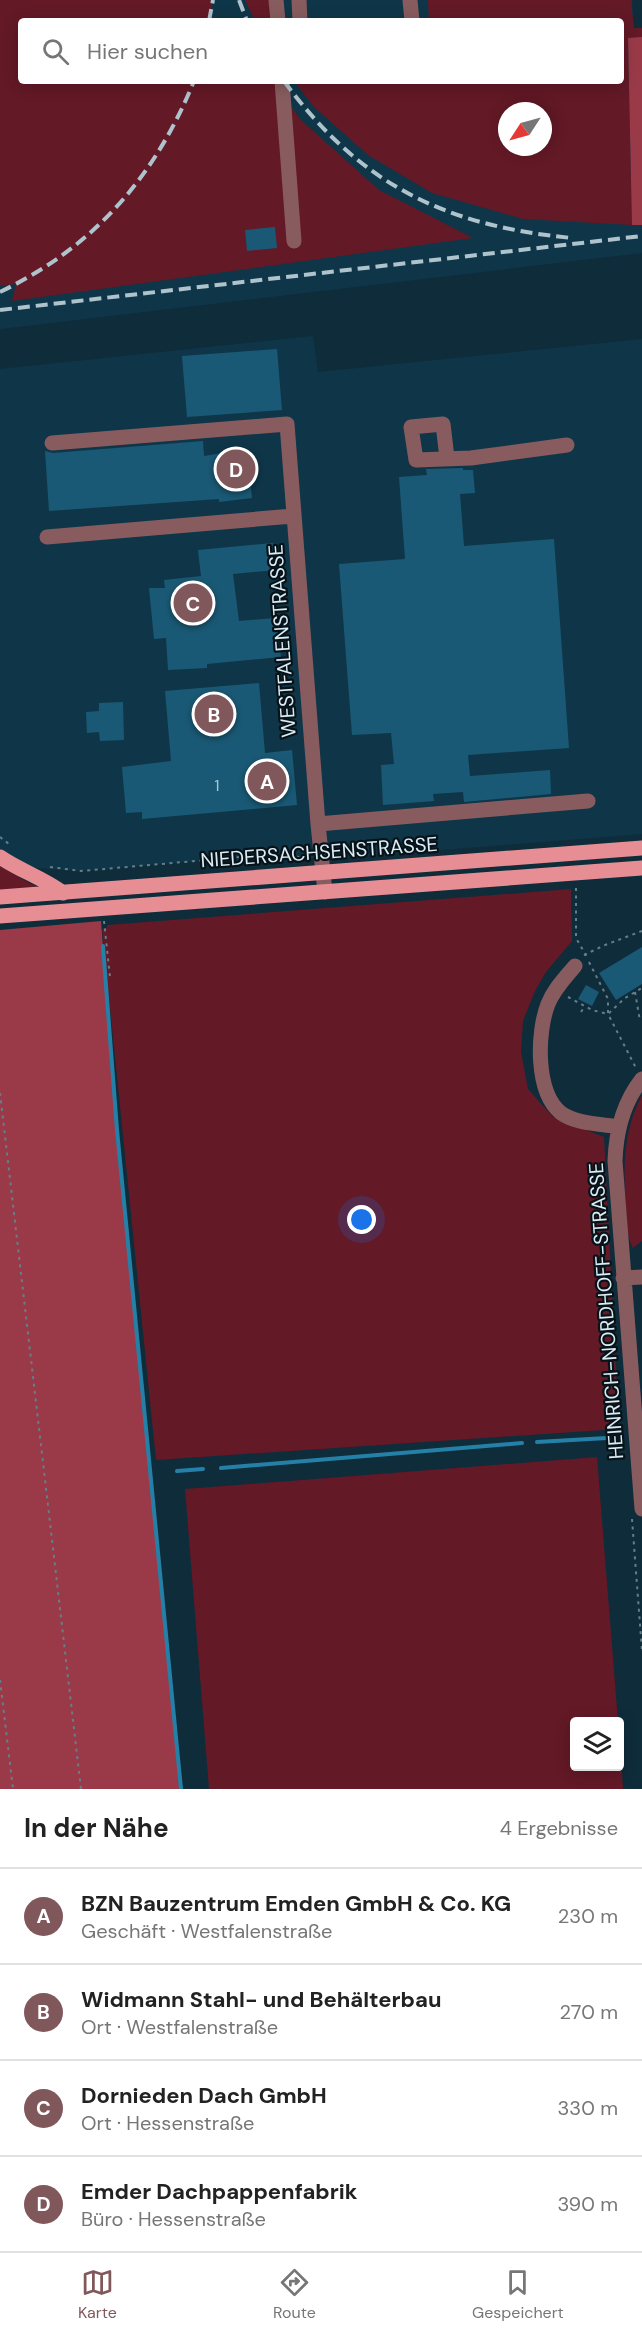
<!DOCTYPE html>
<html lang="de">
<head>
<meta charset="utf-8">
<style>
	:root { --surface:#fff; --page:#f2f2f2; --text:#222; --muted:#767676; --line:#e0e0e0; --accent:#80585c }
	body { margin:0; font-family:"DM Sans",sans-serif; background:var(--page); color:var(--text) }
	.controls { position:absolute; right:18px; bottom:18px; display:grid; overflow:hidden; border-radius:6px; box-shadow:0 3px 15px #0003 }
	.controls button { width:54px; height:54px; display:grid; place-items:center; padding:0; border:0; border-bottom:2px solid var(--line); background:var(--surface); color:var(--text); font:30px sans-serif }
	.compass { position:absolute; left:498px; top:102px; width:54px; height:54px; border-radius:50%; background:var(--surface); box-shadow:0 3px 15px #0003; rotate:234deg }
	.you { position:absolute; left:362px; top:1220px; width:21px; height:21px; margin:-15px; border:4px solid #fff; border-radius:50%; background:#1a73e8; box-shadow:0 0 0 9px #1a73e833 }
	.badge { display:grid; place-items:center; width:39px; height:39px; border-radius:50%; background:var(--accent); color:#fff; font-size:20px; font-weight:700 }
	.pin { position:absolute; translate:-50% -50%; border:3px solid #fff; box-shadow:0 2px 6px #0006 }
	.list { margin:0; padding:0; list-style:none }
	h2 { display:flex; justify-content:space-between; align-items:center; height:78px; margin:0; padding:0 24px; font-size:26px }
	h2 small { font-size:20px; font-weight:400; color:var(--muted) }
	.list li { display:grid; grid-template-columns:39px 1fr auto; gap:18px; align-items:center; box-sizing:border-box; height:96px; padding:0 24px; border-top:2px solid var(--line) }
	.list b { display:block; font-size:22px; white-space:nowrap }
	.list p { margin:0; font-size:20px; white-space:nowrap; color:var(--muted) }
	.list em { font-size:20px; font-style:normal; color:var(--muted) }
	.icon { flex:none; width:33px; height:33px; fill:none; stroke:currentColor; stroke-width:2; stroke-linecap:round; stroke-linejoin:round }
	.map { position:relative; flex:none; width:642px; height:1789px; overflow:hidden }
	.search { position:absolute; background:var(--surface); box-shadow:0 3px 15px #0003; left:18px; right:18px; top:18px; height:66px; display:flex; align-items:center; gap:15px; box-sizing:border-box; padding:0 21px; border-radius:6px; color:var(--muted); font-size:22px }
	.sheet { height:462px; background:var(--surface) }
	nav { display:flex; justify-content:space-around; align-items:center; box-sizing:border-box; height:84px; border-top:2px solid var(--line); background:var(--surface); font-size:16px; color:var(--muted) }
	nav a { display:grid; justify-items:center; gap:3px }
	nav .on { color:var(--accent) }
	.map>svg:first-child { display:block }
	.built { fill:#0f3648; fill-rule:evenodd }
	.green { fill:#631926; fill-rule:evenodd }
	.forest { fill:#9a3a48 }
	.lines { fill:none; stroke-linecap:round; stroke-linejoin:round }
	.stream { stroke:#2580a8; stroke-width:4 }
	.building { fill:#1a5975 }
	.path { stroke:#667e8a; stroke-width:2; stroke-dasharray:3 4.5; stroke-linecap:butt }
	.minor { stroke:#885c5f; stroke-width:15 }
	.major { stroke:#e78e95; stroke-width:15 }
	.rail { stroke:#afc3cd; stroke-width:4; stroke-dasharray:12 6; stroke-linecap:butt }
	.labels { text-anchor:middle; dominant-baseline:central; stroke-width:4.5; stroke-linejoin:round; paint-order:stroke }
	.number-label { font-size:16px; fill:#abc7d5 }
	.street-label { font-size:20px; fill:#dbecf5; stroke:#071319 }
</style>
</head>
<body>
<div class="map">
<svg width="642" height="1789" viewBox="0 0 642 1789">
	<rect width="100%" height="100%" fill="#0f2c3b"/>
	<path class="built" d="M0,0H632L634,28H642V253L0,329ZM21,21H621V81H21ZM507,111H543V147H507Z
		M313,336L318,372L642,339V834L355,857L298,858L275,854L81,871L23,867L0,857V369Z"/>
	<path class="green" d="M0,0H213L209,21H21V81H273L300,119L379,190L473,238L12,301L16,284L0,286Z
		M245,0H269L270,21H255Z
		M428,0H631L634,28H642V37L628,39L632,225L523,219L432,193L368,155L313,106L294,81H621V21H429ZM507,111H543V147H507Z
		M0,866L31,884L44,889L0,891Z
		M571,889L572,941L546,972L535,991L523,1021L521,1052L528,1089L552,1116L604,1137L619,1429L156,1460L102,929L107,928V925Z
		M642,1095V1241L633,1248C626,1235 627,1221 626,1207C623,1167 623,1131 642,1095Z
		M597,1457L618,1721L574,1722V1766H620V1739L623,1789H209L185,1489Z"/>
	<path class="forest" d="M642,37V225H632L628,38Z
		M101,921L117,1130L181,1789H0V930Z"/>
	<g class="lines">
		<path class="stream" d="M103,946L117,1130L181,1789
			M537,1442L607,1438
			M221,1468L522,1443
			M177,1471L203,1469"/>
	</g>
	<path class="building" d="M275,227L277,248L247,251L245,230Z
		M277,349L282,410L187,417L182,356Z
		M203,441L204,456L247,449L252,498L219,502V499L49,511L45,451L53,453Z
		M463,468V470H473L475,493L460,494L464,546L554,539L569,748L468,755L470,776L550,770L551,794L464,802L463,792L433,794L434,801L383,805L381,765L394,764L391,733L352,735L339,564L405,559L399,477L427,475L426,469Z
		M273,543L276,570L233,574L239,621L276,618L281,657L207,664V668L168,670L166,638L154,639L149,588H165L164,580L201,576L198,550Z
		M259,683L265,753L292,750L297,805L142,819V812L126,813L122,767L171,761L165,691Z
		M123,702L124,740L100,741L99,732L87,733L86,712L99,711V703Z
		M642,947V984L616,1000L599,973Z
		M586,985L599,992L592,1006L578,999Z"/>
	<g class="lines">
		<path class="path" d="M0,837L9,844
			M50,867L81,871L275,854L307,858
			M576,888V938L587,957
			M104,921L110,977
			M584,955L605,945L642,931
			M589,962L608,999V1014L636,1068
			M635,992L640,1021
			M568,997L592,1010L608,1014L625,998L642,988
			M581,1012L585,1006
			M0,1093L81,1789
			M632,1519L642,1651
			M0,1680L13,1789"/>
		<path class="minor" d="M276,0L278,21
			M299,0L300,21
			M410,0L412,21
			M282,81L294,241
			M52,443L287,424L318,824L325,892
			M447,458L443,424L411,427L416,460L471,458L567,445
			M47,537L293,516
			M318,824L588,801
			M575,966C565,978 554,989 548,1004C537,1032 535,1092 561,1113C576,1124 602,1124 619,1127
			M642,1079C623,1103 616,1131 615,1161L642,1509
			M623,1278L642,1277"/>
		<path class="major" d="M0,857C20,871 44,878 63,893
			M0,897L642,848
			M0,916L642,868"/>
		<path class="rail" d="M239,0L247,21
			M209,21L213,0
			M284,81C360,185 446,226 572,238
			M0,292C94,247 155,177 194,81
			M0,310L642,236"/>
	</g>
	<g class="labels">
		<g class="number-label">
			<text x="217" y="785">1</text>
		</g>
		<g class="street-label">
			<text transform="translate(282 641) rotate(-94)">WESTFALENSTRASSE</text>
			<text transform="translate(319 852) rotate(-4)">NIEDERSACHSENSTRASSE</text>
			<text transform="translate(606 1311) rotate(-94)">HEINRICH-NORDHOFF-STRASSE</text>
		</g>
	</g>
</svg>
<div class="controls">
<button><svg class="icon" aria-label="layers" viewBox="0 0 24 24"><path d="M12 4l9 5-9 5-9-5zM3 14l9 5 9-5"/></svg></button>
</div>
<svg class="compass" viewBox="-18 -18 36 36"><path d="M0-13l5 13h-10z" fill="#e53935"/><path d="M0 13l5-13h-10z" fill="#767676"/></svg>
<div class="you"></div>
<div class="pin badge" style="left:267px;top:781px">A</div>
<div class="pin badge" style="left:214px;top:714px">B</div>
<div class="pin badge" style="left:193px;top:603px">C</div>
<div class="pin badge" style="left:236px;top:469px">D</div>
<div class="search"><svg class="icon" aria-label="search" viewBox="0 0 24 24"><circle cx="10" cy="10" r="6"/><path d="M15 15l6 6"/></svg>Hier suchen</div>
</div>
<section class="sheet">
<h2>In der Nähe<small>4 Ergebnisse</small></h2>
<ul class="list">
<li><span class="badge">A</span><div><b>BZN Bauzentrum Emden GmbH &amp; Co. KG</b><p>Geschäft · Westfalenstraße</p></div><em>230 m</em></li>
<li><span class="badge">B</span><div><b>Widmann Stahl- und Behälterbau</b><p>Ort · Westfalenstraße</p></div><em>270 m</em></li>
<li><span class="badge">C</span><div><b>Dornieden Dach GmbH</b><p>Ort · Hessenstraße</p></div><em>330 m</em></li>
<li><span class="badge">D</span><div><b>Emder Dachpappenfabrik</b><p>Büro · Hessenstraße</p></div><em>390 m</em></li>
</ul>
</section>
<nav>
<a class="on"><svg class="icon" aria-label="map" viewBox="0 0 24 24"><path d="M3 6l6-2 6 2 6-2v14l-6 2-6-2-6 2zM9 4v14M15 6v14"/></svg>Karte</a>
<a><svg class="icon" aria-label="directions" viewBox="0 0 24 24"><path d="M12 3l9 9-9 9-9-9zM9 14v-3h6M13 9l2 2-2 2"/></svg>Route</a>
<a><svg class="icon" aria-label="saved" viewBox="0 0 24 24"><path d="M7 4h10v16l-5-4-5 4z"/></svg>Gespeichert</a>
</nav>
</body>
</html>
